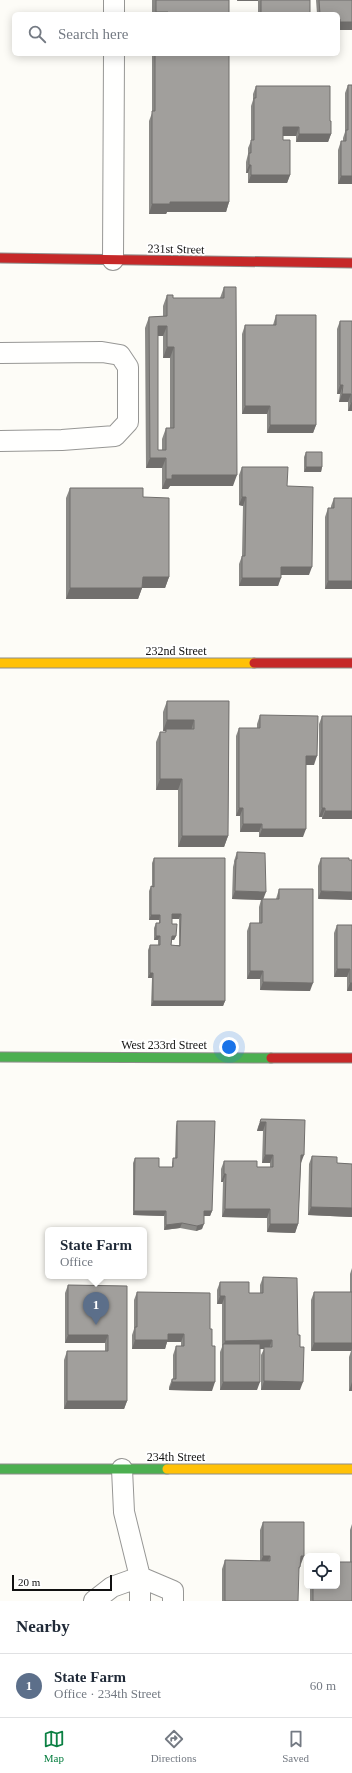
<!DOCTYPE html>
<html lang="en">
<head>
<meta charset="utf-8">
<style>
	:root { --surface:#fff; --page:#f2f2f3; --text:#1f2937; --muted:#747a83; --line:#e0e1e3; --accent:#0b8043 }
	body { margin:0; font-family:"Times New Roman",serif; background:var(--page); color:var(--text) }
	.controls { position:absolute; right:12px; bottom:12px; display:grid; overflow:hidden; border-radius:6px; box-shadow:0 2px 10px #0003 }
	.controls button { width:36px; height:36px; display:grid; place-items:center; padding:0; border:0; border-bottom:1px solid var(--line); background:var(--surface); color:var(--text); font:20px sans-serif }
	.scale { position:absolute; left:12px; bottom:10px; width:100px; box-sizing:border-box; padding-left:4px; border:2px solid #111; border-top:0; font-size:11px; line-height:14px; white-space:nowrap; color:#111; -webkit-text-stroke:3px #fff; paint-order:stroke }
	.you { position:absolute; left:229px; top:1047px; width:14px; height:14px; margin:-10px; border:3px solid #fff; border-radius:50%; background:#1a73e8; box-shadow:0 0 0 6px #1a73e833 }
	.badge { display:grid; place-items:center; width:26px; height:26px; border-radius:50%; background:var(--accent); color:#fff; font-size:13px; font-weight:700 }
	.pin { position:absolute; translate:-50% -33px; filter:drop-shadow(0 1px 2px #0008) }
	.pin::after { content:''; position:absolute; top:21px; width:14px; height:12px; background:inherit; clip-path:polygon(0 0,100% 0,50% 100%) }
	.popup { position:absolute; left:45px; top:1227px; width:102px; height:52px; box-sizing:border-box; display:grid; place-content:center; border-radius:6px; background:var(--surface); filter:drop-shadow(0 1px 3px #0005); font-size:13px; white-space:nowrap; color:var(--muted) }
	.popup b { font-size:15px; color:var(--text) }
	.popup::after { content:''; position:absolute; left:50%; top:100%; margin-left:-8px; border:8px solid transparent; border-top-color:var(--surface) }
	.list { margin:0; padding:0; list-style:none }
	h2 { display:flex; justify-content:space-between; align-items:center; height:52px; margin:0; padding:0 16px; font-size:17px }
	h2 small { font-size:13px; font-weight:400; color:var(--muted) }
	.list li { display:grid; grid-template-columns:26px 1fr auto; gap:12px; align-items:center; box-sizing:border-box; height:64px; padding:0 16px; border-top:1px solid var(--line) }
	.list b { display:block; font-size:15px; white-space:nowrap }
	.list p { margin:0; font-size:13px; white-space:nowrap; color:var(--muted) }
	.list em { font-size:13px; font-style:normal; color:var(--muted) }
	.icon { flex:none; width:22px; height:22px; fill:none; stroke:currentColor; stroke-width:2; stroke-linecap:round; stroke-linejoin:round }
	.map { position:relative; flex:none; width:352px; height:1601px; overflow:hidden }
	.search { position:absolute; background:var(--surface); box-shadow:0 2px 10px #0003; left:12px; right:12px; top:12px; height:44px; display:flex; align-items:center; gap:10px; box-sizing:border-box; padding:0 14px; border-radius:6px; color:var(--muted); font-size:15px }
	.sheet { height:116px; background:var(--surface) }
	nav { display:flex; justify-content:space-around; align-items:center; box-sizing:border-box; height:56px; border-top:1px solid var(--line); background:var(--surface); font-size:11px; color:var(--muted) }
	nav a { display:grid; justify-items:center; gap:2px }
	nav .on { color:var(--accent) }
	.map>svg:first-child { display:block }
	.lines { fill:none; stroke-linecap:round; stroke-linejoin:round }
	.lane-casing { stroke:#979795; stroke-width:22 }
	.fast-casing { stroke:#8e8d8b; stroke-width:11 }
	.slow-casing { stroke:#8e8d8b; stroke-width:11 }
	.jam-casing { stroke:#8e8d8b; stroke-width:11 }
	.lane { stroke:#fffffe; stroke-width:20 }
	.fast { stroke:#4caf50; stroke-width:9 }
	.slow { stroke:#ffc107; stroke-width:9 }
	.jam { stroke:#c62828; stroke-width:9 }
	.wall { fill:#8a8986; fill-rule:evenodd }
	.shaded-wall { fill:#716f6d }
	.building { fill:#a19f9c; stroke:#716f6d; fill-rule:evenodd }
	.labels { text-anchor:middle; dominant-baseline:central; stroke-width:4; stroke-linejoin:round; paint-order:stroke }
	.street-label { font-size:12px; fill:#111; stroke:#fff }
</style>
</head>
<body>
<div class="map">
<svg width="352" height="1601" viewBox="0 0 352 1601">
	<rect width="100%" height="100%" fill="#fdfcf7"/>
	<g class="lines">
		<g class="lane-casing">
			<path id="lane" d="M114,14V0
				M113,260L114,54
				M0,353L102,352L120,355L128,367V422L115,436L62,440L0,441
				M94,1601L112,1587L140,1577L124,1512L122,1469
				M140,1601V1577L173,1591V1601"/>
		</g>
		<g class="fast-casing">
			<path id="fast" d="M0,1057L271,1058
				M0,1469H167"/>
		</g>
		<g class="slow-casing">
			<path id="slow" d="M0,663H254
				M167,1469H352"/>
		</g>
		<g class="jam-casing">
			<path id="jam" d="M0,258L352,263
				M254,663H352
				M271,1058H352"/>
		</g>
		<use href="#lane" class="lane"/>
		<use href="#fast" class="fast"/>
		<use href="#slow" class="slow"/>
		<use href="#jam" class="jam"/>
	</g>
	<path class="wall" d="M152,0H229V14H152Z
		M237,0H310V14H258V1H237Z
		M316,0H352V30H338V14H317Z
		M152,54H229V202L226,212H167L166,214H149V121L152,113Z
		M348,85L352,184H338V150L341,141H343V138L345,132V93Z
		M256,86L330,121L331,134L328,142H296V136H283V140L290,175L287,183H248V173H246V162L248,154V148L251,141V106L253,100V94Z
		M224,287L233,486H170L168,489H162V468H146L145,328L149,317L163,316V306L167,295L173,298H220ZM158,336H163V358H170V428H166L162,439V450H158Z
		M276,315L316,425L313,433H267V414H242V334L245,325H273Z
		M340,321H352V411H348V402H339L340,394H337V329Z
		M306,452L322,467L321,472H304V457Z
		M242,467L287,486L309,575H281L278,586H239V564L242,556L243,506L239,505V475Z
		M70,488L143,497L169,577L165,588H142L138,599H66V498Z
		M334,498H352V589H325V517L328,508H331V506Z
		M167,701H229L228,836L224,847H178V790H156V742L160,732H165L166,731H163V712Z
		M260,715L314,765H306L303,837H259V832H240V816H236V736L239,728H257V724Z
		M322,716L352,819H322V817H319V724Z
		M237,852L263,899H276L279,889L310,991L260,990V979H247V931L250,923H259V907L261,900L232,899L233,867L234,863V861Z
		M154,858L225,1001L223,1006H151L152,978H148V950L150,945H158V940H154V928L156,923H159V920H149V891L151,886H152V863ZM172,919H179V945H171L172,940H174L176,936L172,924Z
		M321,858H349L318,899V866Z
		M337,925H352V991H347V977H334V933Z
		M261,1119L305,1120L301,1163L298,1224L295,1233L267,1232V1218L222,1217L223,1182H221V1169L224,1161L257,1167H270V1163H262L263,1131H257L258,1127Z
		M177,1121L212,1211L210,1216H204L202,1229L196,1231L180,1228L164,1230V1216L133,1215V1163L135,1158L159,1167H172V1163L173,1158H175L176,1126Z
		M312,1156L337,1163L352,1164V1160V1217L308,1215L309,1164Z
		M352,1268V1391H349V1357L351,1351H311V1300L314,1292H350V1274Z
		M263,1277L298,1335L300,1390H261V1355L264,1349H260L257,1390H220V1352L222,1347V1304H217V1290L220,1282L249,1293H260V1285Z
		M68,1285L127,1286V1401L124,1409H64V1360L67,1351H105V1343H65V1293Z
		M137,1292L210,1329L212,1391L169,1390V1387L172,1379H173V1355L176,1346H181V1342H167L165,1349H132V1335L134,1329V1300Z
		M263,1522L301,1564L298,1572V1601H222V1569L225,1560L260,1561V1530Z
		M352,1524V1601H310V1586H337L350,1562V1530Z"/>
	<path class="shaded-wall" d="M238,0H258V1H237Z
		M156,12H168V14H155Z
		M340,22H352V30H338V27Z
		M283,127H299L296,136H280Z
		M299,134H331L328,142H296Z
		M249,165H251L248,173H246Z
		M251,175H290L287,183H248Z
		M341,176H352V184H338Z
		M170,202H229L226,212H167L166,214H149L152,204Z
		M158,326H167L163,336H154Z
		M167,347H174L170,358H163Z
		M340,385H343L340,394H337Z
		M342,394H351L348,402H339Z
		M351,403H352V411H348Z
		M245,406H270L267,414H242Z
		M270,425H316L313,433H267Z
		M150,458H166L162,468H146Z
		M306,467H322L321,472H304Z
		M172,475H237L233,486H170L168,489H162L166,479Z
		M242,497H246L243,506L239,505Z
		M281,567H312L309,575H278Z
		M143,577H169L165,588H139Z
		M242,578H281L278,586H239Z
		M328,581H352V589H325Z
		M70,588H142L138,599H66Z
		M167,720H194L191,731L166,729V731H163Z
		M306,756H317L314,765H303Z
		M160,779H182L178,790H156Z
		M239,808H243L240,816H236Z
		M322,808H325L322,817H319Z
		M325,811H352V819H322Z
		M243,824H262L259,832H240Z
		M262,829H306L303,837H259Z
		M182,836H228L224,847H178Z
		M235,891L266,892L263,900L232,899Z
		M321,891L352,892V900L318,899Z
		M172,914H181L179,919H170Z
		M151,915H160L159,920H149Z
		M156,936H160L158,940H154Z
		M172,936H176L174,940H170Z
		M337,969H350L347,977H334Z
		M250,971H263L260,979H247Z
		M150,973H153L152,978H148Z
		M263,982L313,983L310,991L260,990Z
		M350,983H352V991H347Z
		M153,1001H225L223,1006H151Z
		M260,1122H266L263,1131H257Z
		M265,1155H273L270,1163H262Z
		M301,1155H304L301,1163H298Z
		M224,1174H226L223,1182H221Z
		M311,1207L352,1208V1217L308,1215Z
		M225,1209H270L267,1218L222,1217Z
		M134,1211H166L164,1216L133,1215Z
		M204,1211H212L210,1216H202Z
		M182,1223L180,1228L164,1230L166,1225Z
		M204,1224L202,1229L196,1231L197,1226Z
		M270,1224H298L295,1233L267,1232Z
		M220,1296H225L222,1304H217Z
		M168,1334H184L181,1342H167L165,1349H132L135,1340Z
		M68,1335H108L105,1343H65Z
		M272,1340L269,1349L264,1347V1349L223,1350V1347L225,1341Z
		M314,1343H352V1351V1349L351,1351H311Z
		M264,1381L303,1382L300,1390H261Z
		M172,1382H215L212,1391L169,1390Z
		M223,1382H260L257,1390H220Z
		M352,1382V1391H349Z
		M67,1401H127L124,1409H64Z
		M263,1556H270L267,1564H260Z
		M301,1556H304L301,1564H298Z"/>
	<path class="building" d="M156,0H229V14H168V12H156Z
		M261,0H310V14H261Z
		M319,0H352V22H340V19H338V14H320Z
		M155,54H229V202H170V204H152V111H155Z
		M348,85H352V176H341V141H346V130H348Z
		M256,86H330V121H331V134H299V127H283V140H290V175H251V165H249V153H251V140H254V98H256Z
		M224,287H236L237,475H172V479H166V458H150L149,317L167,316V295H173V298H224ZM158,326H167V347H174V428H166V450H158Z
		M276,315H316V425H270V406H245V325H276Z
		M340,321H352V403H351V394H342L343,385H340Z
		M306,452H322V467H306Z
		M242,467H288L287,486L313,487L312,567H281V578H242V556H245L246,497H242Z
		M70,488H143V497L169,498V577H143L142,588H70Z
		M334,498H352V581H328V508H334Z
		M167,701H229L228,836H182V779H160V732H166V729H194V720H167Z
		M260,715L318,716L317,756H306V829H262V824H243V808H239V728H260Z
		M322,716H352V811H325V808H322Z
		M237,852L265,853L266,892L235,891L236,859H237Z
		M154,858H225V1001H153V973H150V945H160V936H156V923H160V915H151V886L154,887ZM172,914H181L180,946L171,945L172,936H176L177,924H172Z
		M321,858H349V860H352V892L321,891Z
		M279,889H313V983L263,982V971H250V923H262V899H279Z
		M337,925H352V983H350V969H337Z
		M261,1119L305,1120L304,1155H301L298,1224H270V1209H225L226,1174H224V1161H257V1167H273V1155H265L266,1122H260Z
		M177,1121H215L212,1211H204V1224L197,1226L182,1223L166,1225V1211H134L135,1158H159V1167H173V1158H177Z
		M312,1156L337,1157V1163L352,1164V1208L311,1207Z
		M263,1277L297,1278L298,1335H300V1347H304L303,1382L264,1381V1347H272V1340L225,1341V1296H220V1282H249V1293H263Z
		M68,1285L127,1286V1401H67V1351H108V1335H68Z
		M137,1292L210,1293V1329H212V1346H215V1382H172V1379H176V1346H184V1334H168V1340H135V1327H137Z
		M314,1292H352V1343H314Z
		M223,1344H260V1382H223Z
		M263,1522H304V1556H301L300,1567H299L298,1601H225V1560L270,1561V1556H263Z
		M337,1562H352V1601H313V1586H337Z"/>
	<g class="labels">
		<g class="street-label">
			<text transform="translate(176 249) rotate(1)">231st Street</text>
			<text x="176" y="651">232nd Street</text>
			<text x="164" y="1045">West 233rd Street</text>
			<text x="176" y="1457">234th Street</text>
		</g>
	</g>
</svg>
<div class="controls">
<button><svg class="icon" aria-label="locate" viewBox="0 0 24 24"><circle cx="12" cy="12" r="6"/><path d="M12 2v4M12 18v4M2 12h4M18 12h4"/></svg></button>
</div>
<div class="scale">20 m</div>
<div class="you"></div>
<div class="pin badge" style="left:96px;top:1325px;background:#5c6f8a">1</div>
<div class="popup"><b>State Farm</b>Office</div>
<div class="search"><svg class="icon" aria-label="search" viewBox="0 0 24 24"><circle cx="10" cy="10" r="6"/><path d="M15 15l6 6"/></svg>Search here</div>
</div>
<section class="sheet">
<h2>Nearby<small></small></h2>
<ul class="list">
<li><span class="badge" style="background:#5c6f8a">1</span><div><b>State Farm</b><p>Office · 234th Street</p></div><em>60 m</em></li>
</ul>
</section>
<nav>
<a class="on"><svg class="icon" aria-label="map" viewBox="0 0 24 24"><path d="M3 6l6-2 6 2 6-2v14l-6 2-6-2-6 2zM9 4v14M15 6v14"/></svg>Map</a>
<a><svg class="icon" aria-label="directions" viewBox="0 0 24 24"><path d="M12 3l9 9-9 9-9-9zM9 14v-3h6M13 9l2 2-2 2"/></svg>Directions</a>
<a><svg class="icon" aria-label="saved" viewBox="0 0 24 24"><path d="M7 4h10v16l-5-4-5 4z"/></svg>Saved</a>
</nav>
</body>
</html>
